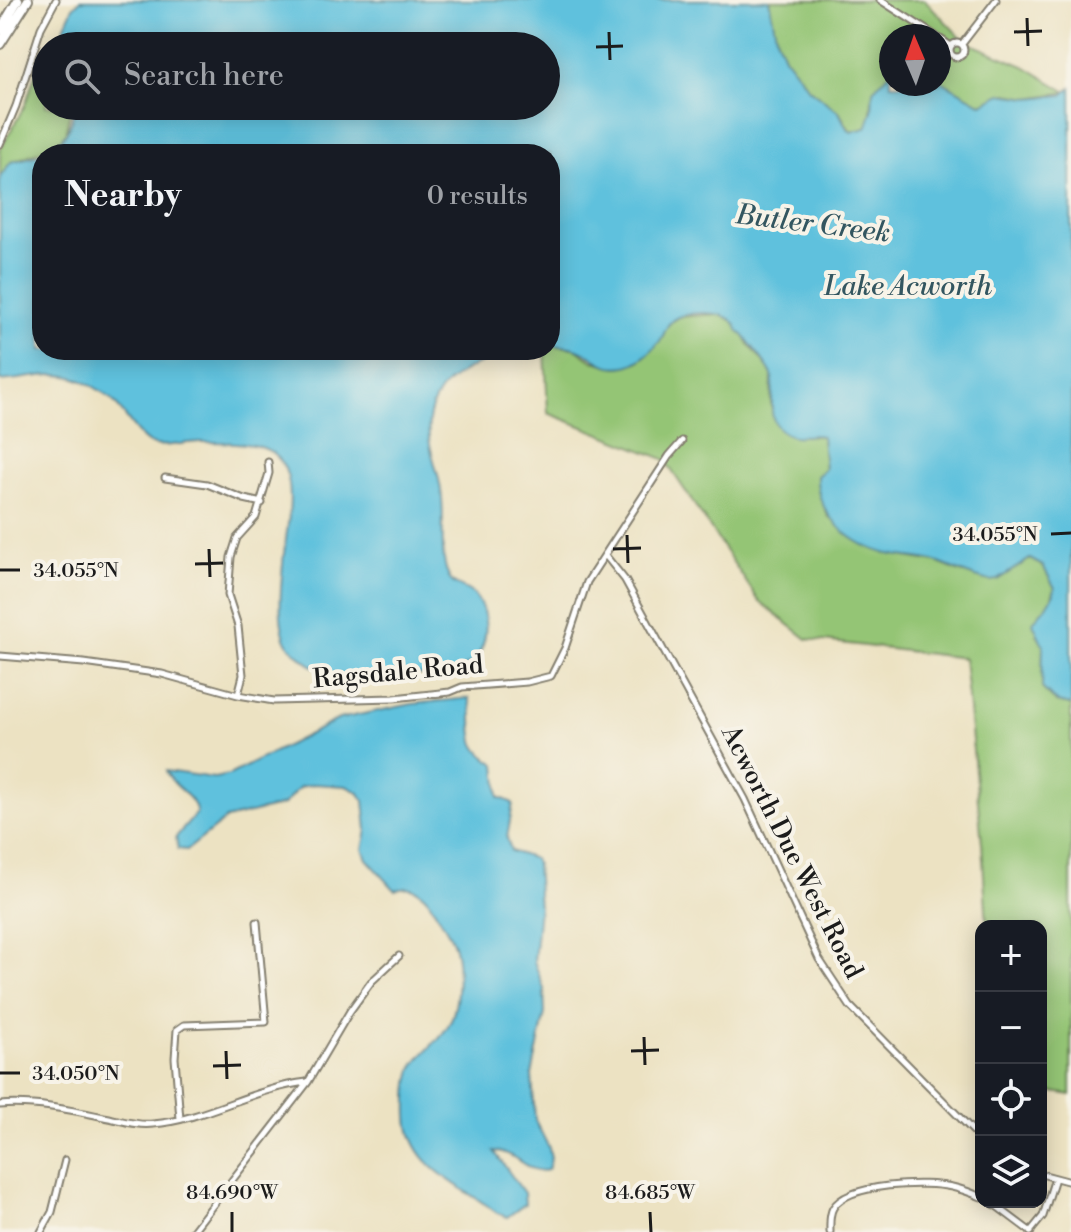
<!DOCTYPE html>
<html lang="en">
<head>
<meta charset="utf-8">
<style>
	:root { --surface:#171b24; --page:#20242c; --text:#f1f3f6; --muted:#9ea1a6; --line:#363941 }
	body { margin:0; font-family:"Libre Bodoni",serif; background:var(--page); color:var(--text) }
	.controls { position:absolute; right:24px; bottom:24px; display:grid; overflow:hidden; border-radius:16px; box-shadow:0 4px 20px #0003 }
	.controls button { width:72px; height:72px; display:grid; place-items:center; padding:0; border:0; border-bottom:2px solid var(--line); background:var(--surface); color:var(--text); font:40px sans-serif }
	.compass { position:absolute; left:879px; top:24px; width:72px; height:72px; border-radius:50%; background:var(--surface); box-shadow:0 4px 20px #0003; rotate:358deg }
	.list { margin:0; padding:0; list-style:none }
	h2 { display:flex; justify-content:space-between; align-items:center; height:104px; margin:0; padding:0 32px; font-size:34px }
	h2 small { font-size:26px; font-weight:400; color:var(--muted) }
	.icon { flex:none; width:44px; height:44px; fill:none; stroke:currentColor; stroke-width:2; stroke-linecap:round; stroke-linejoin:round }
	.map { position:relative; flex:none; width:1071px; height:1232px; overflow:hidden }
	.search { position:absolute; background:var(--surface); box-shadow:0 4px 20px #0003; left:32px; top:32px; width:528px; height:88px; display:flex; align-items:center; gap:20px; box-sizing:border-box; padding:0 28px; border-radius:44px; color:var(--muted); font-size:30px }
	.panel { position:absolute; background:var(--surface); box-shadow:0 4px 20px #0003; left:32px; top:144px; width:528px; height:216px; border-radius:32px }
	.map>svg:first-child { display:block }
	.green { fill:#94c575; stroke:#587048; stroke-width:2 }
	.water { fill:#5fc1dd; stroke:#3e6e7c; stroke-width:2 }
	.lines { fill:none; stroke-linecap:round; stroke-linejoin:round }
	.street-casing { stroke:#847f6f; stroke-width:9 }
	.primary-casing { stroke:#847f6f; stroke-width:12 }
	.street { stroke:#fff; stroke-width:5 }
	.primary { stroke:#fff; stroke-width:8 }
	.ticks { fill:none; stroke:#1c1c1c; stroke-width:3 }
	.labels { text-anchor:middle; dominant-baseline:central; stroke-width:8; stroke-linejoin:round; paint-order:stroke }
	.street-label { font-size:26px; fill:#1c1c1c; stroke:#f7f3e8 }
	.water-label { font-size:28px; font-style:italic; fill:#335660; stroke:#f7f3e8 }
	.ticks-label { font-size:20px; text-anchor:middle; fill:#1c1c1c; stroke:#f7f3e8; stroke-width:8; stroke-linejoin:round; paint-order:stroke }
</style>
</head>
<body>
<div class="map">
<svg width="1071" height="1232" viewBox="0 0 1071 1232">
	<rect width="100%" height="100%" fill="#f7f3e8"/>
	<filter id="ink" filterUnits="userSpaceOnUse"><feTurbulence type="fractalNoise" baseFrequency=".0125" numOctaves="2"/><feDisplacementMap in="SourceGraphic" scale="16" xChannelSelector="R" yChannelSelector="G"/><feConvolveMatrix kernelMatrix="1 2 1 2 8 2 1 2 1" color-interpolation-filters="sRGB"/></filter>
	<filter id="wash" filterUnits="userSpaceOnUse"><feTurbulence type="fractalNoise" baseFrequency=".006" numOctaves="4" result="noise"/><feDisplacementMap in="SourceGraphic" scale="32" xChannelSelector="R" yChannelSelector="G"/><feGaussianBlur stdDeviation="1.8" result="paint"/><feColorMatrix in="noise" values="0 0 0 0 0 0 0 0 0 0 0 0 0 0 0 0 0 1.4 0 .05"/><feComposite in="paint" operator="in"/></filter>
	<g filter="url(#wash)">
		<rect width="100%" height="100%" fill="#ece2c2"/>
		<path class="green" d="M769,0H925L964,41L1024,66L1067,92L1029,98L1007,94L982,104L939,80V36H891V72L872,100L870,122L866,128L851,132L839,112L809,89L784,56L777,40Z
			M44,48H46V106H71L66,133L54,146L11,162L0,177V150L25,105Z
			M720,314L736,323L750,346L768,367L772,375L771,407L802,436H822L825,469L820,495L828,516L849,534L906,557L936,562L960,572L997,580L1030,559L1043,566L1055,588L1049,606L1038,615L1037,634L1043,645L1042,688L1056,702L1071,705V1095L1041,1090V926H987L982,843L964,658L807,639L759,601L664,459L548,413L545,350H550V345L574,348L593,361L618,367L639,361L662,339L665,327L678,317Z"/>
		<path class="water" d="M80,0H769L777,40L784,56L809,89L839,112L847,128L851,132L866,128L872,111L873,90L891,72V84H939V80L982,104L1001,94L1029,98L1063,95L1071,88V705L1057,702L1042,688L1043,645L1033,623C1040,610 1053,605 1055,588L1043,566L1030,559L997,580L990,581C971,577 954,568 936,562C918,556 899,558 881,552C846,541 816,512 817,476L825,469L822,436C810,433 796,440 785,433C763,421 776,393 772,375C770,368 743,334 738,330C733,309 693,311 678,317C666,322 666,332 660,341C652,351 638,364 626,366C602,371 592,353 575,348C567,346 558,346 550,345V154H43C61,142 74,129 73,106H546V46H74L64,28L73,7Z
			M42,154V350H518C473,364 423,380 429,438C431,456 439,473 441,491C446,518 438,549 448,575C452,588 467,586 475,596C484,607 487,623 485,636C478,681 432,674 397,675C368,676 326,680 303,659C299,655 294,651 290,647C276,629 281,585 283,564C285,528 308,458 257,446C240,442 220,442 203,442C188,441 170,448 155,445C140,443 124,412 114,402C104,392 86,381 72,377C50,371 23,380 0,381V177L11,162Z
			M469,698C478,729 461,744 496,764L499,797L513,803L507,838L511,851L534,859L536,864L539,908L534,961L544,989L545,1013L532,1075L535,1120L549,1148L551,1158L548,1170C526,1175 515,1150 494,1151L524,1193L525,1204L507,1217L497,1213C465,1187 417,1171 409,1126C407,1114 407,1076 414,1066C423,1051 441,1040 449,1024C459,1007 461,958 452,940C447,928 438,916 431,904C423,891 409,883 395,890L367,859L363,849L367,830L364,801L358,792L346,786L314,784L300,787L283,805L226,819L187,850L178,849L176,837L197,813C193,793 173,789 166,771L214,778L229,775L339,719L412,704Z"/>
	</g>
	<g filter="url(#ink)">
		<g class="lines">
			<g class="street-casing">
				<path id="street" d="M880,0L936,36
					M939,38L951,46
					M950 50a7 7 0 1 1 14 0a7 7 0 1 1-14 0Z
					M962,44L996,0
					M0,144L16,106L41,28L56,0
					M165,478L207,484L244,499L262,503
					M605,555L625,580L745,799L819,959L850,1006L981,1139
					M0,656L84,663L162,674L238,695L274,701L394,698L450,692L462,687L527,682L551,676L565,648L587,582L669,456L682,441
					M238,695L243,675L238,626L228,595L231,557L237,538L256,517L269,473L268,462
					M0,1105C34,1102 71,1110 104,1117C120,1120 137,1126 153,1124C205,1120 253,1088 307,1082
					M180,1119L175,1058L177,1030L184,1025L266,1022L257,922
					M1041,1174L1071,1182
					M991,1202L1031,1232
					M41,1232L52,1212L65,1160
					M192,1232L308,1082L350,1011L371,982L399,956
					M830,1232C830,1224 829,1215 833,1208C848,1183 926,1181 952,1187C961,1189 972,1193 981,1197
					M1030,1232L1043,1216L1055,1178"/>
			</g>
			<g class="primary-casing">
				<path id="primary" d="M0,30L18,0
					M0,44L28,0"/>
			</g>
			<use href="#street" class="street"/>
			<use href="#primary" class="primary"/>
		</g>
	</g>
	<path class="ticks" d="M1027,18L1028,46M609,32L610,60M1014,32L1042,31M596,47L623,46M1051,534L1071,533M627,535L628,563M209,549L210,577M613,549L641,548M195,564L223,563M0,570H20M644,1037L645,1065M226,1051L227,1079M631,1051L659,1050M213,1066L241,1065M0,1073H20M232,1212V1232M650,1212L651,1232"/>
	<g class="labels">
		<g class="street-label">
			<text transform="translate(398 672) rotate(-5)">Ragsdale Road</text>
			<text transform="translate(792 852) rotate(63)">Acworth Due West Road</text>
		</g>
		<g class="water-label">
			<text transform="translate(813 224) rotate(7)">Butler Creek</text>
			<text x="908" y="286">Lake Acworth</text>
		</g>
	</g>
	<g class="ticks-label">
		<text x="995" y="541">34.055°N</text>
		<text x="76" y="577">34.055°N</text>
		<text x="76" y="1080">34.050°N</text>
		<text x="232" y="1199">84.690°W</text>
		<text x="650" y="1199">84.685°W</text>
	</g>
</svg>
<div class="controls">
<button>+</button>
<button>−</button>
<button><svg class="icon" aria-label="locate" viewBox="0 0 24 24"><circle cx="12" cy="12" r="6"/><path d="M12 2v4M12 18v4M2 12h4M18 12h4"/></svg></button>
<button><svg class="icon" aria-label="layers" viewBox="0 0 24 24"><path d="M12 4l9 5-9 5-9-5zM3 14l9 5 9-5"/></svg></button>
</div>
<svg class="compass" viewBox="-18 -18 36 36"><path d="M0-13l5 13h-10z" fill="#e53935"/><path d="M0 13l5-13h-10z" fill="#9ea1a6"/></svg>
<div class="search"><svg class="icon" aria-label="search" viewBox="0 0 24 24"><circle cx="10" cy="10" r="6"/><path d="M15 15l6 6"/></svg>Search here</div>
<section class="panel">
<h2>Nearby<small>0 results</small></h2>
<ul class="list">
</ul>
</section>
</div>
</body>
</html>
